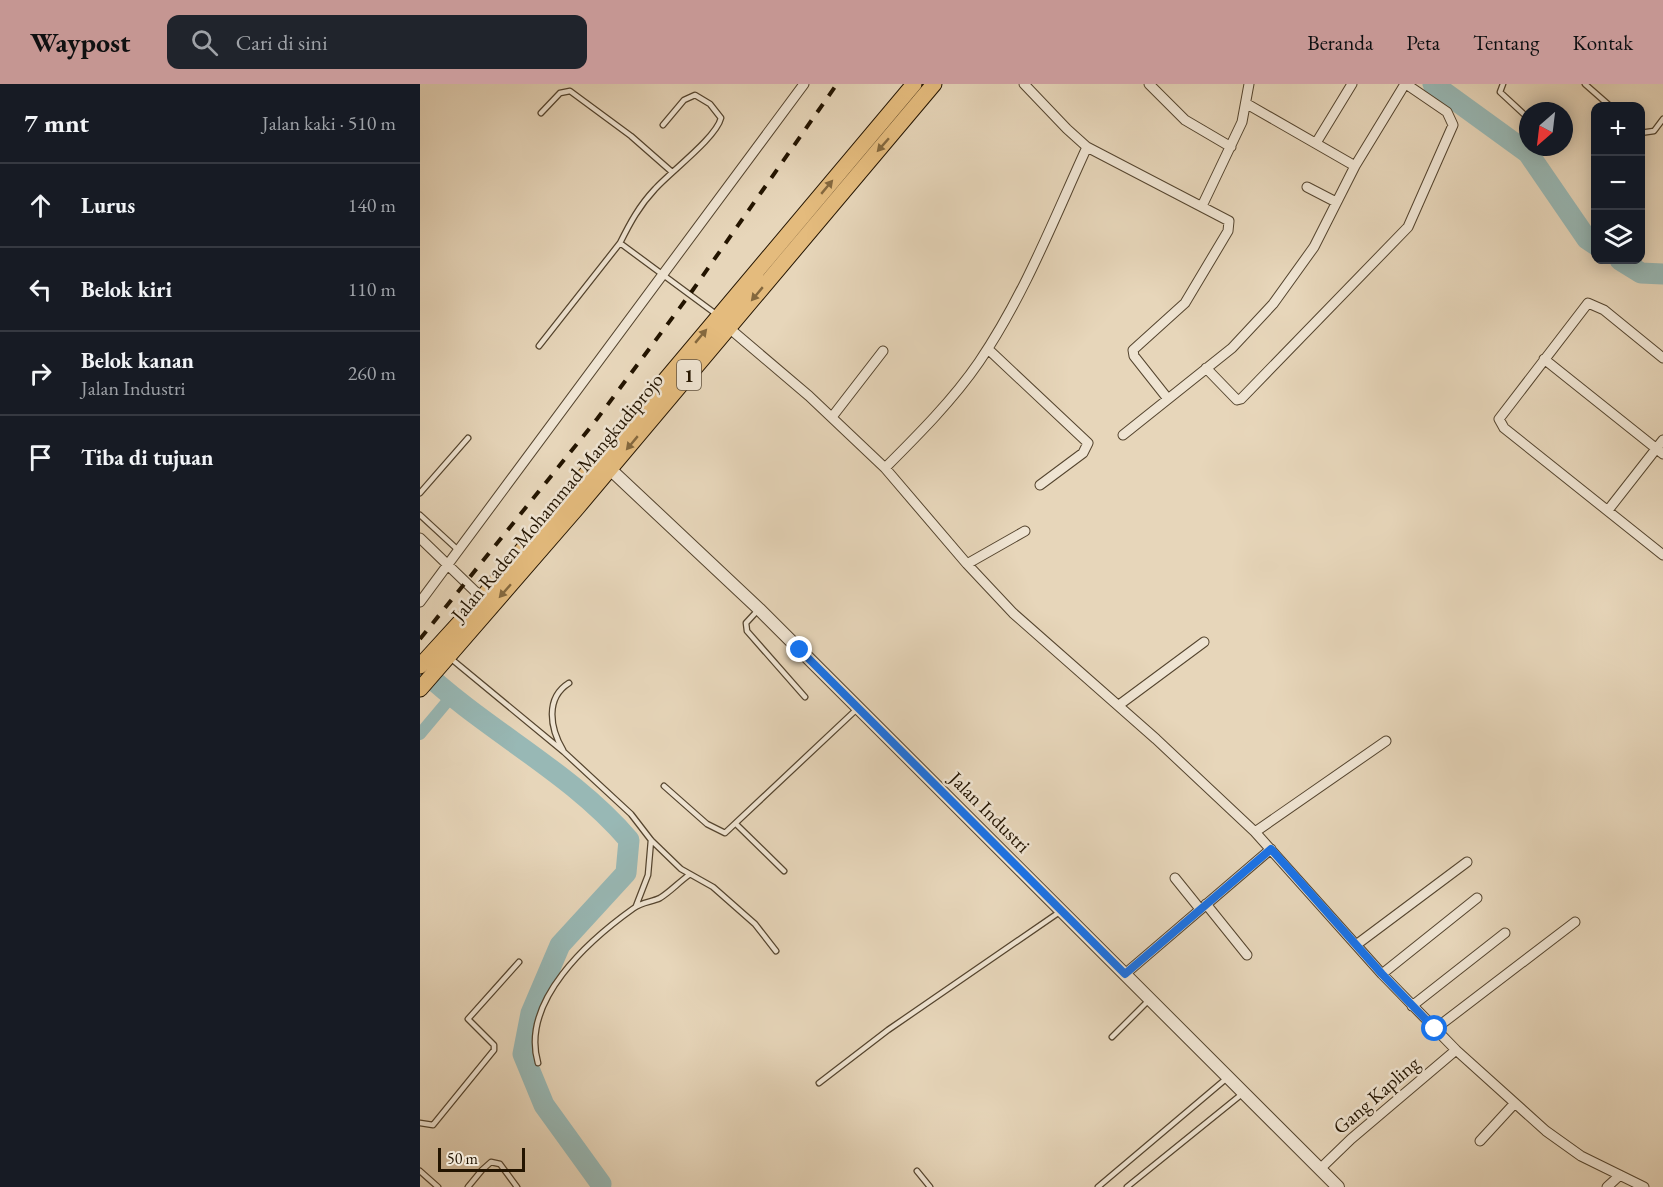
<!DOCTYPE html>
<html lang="id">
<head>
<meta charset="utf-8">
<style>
	:root { --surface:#171b24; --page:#20242c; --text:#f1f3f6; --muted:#9ea1a6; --line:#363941; --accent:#c59692 }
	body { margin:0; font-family:"EB Garamond",serif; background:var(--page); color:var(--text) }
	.controls { position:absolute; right:18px; top:18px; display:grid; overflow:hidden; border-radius:12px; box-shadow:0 3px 15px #0003 }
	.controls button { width:54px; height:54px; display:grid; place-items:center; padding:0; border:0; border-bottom:2px solid var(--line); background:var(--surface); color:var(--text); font:30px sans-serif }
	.compass { position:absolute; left:1099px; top:18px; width:54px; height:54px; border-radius:50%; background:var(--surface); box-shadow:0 3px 15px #0003; rotate:208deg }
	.scale { position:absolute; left:18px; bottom:15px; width:87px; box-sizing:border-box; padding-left:6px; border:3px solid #231400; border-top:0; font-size:16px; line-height:21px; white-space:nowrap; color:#231400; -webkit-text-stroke:4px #efe4d2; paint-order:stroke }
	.stop { position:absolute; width:18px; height:18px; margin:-14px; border:4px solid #1a73e8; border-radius:50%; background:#fff }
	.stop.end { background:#1a73e8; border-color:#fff; box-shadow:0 2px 6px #0008 }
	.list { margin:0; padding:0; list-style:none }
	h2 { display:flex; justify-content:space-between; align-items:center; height:78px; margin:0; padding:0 24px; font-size:26px }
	h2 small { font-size:20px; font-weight:400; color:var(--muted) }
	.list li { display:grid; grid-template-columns:39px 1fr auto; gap:18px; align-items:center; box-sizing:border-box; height:84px; padding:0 24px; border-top:2px solid var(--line) }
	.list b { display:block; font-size:22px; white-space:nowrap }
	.list p { margin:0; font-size:20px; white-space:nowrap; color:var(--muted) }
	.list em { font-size:20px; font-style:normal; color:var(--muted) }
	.icon { flex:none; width:33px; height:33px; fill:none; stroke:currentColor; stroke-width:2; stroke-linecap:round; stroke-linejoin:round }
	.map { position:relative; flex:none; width:1243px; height:1103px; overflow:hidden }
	header { display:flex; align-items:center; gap:36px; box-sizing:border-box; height:84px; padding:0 30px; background:var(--accent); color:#111 }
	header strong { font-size:28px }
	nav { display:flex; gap:33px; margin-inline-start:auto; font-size:21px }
	.search { width:420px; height:54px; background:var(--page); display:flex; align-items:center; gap:15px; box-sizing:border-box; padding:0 21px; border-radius:12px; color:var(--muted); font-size:22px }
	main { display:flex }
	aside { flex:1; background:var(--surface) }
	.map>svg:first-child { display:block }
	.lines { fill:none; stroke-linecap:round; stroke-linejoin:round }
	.canal { stroke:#98b8b5; stroke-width:12 }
	.river { stroke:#98b8b5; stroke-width:21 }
	.service-casing { stroke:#54442e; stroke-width:7 }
	.minor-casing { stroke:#54442e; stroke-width:11 }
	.tertiary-casing { stroke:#54442e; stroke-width:14 }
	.trunk-casing { stroke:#231400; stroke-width:17 }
	.service { stroke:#efe4d2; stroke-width:4.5 }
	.minor { stroke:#efe4d2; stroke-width:9 }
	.tertiary { stroke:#efe4d2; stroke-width:12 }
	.trunk { stroke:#e4bb7d; stroke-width:15 }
	.rail { stroke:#231400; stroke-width:4; stroke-dasharray:10 10; stroke-linecap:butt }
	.oneway { fill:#84683e }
	.route { stroke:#1a73e8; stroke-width:8 }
	.labels { text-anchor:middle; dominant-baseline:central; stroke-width:5; stroke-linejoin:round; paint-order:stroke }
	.shield { fill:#efe4d2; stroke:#60523f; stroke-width:1.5 }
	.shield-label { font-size:18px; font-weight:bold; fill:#231400 }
	.street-label { font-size:20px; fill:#231400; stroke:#efe4d2 }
</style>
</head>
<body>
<header>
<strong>Waypost</strong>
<div class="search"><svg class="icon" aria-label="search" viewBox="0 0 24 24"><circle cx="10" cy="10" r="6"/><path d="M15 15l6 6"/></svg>Cari di sini</div>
<nav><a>Beranda</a><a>Peta</a><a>Tentang</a><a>Kontak</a></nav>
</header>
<main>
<aside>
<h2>7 mnt<small>Jalan kaki · 510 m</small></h2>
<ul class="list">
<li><svg class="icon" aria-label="ahead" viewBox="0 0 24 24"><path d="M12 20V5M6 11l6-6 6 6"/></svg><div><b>Lurus</b></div><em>140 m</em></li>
<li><svg class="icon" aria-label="left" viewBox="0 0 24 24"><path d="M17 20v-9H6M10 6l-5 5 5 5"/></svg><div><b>Belok kiri</b></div><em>110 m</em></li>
<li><svg class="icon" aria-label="right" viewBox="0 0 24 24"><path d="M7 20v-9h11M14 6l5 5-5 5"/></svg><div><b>Belok kanan</b><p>Jalan Industri</p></div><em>260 m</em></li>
<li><svg class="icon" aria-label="arrive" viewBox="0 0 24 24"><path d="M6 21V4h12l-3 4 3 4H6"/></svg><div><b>Tiba di tujuan</b></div></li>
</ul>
</aside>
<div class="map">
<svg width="1243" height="1103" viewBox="0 0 1243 1103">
	<rect width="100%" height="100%" fill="#e7d6ba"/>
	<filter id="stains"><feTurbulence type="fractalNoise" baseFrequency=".00333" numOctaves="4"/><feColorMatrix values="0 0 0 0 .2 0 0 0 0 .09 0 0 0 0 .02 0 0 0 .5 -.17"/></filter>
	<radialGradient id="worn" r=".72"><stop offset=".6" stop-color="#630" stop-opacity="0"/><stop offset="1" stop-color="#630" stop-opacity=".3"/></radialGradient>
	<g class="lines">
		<path class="canal" d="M0,650L31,613"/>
		<path class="river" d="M1013,0L1108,69L1167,155L1176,161
			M1200,176L1221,189L1243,190
			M0,584C66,647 150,687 209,756L206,789L140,861L111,929L103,970L124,1021L181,1100"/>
		<g class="service-casing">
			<path id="service" d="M1083,0L1080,8L1108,34
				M1165,0L1190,22
				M121,29L140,9L150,7L211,52L252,88
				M1220,49L1234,47L1243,35
				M200,159C210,139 219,122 235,105C250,88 296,54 301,34L290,20L275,11L264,16L243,41
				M119,262L200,159L296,230
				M0,409L48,354
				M0,431L38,466
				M339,525L326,539L327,547L385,613
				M29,573L144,668L211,730L231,756L261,785L293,803L335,840L356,867
				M143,666C130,644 125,614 149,599
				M244,702L287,740L305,749L438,624
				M316,740L364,787
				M216,822L228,791L231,756
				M692,953L728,917
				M118,979C100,917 169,856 214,824C222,818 232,818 240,814C250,808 259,798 269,791
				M399,999L468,946L641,827
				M0,1039L13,1041L74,966V961L48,935L99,878
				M0,1087L18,1103
				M497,1087L510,1103
				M48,1103L62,1086L71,1078L80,1080L97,1103
				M678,1103L807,994
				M707,1103L822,1010"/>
		</g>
		<g class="minor-casing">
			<path id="minor" d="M604,0L647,45L667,63L809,137L808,147L765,219L713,266L714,272L748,315
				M729,0L765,36L811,63
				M827,20L935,82
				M896,59L932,0
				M887,103L916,118
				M782,122L822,38L829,0
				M309,244L389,312L465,384L547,480L593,529L736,655L835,748L962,890L1036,966L1126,1047L1161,1072L1224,1103
				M568,265L668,359L663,369L620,401
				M1243,274L1184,226L1168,219L1079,335L1084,344L1243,471
				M1124,275L1243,370
				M786,284L817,316L821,315L988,143L1033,41L1027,28L986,0
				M412,333L463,267
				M703,351L812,264L853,220L894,163L935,82L985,0
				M465,384C498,351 533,316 559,278C604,212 634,135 667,63
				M1189,425L1243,356
				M0,454L62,514
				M547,480L605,447
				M0,518L384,0
				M699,621L784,558
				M835,748L966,657
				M755,794L780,825
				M786,820L827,871
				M936,861L1047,778
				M705,890L851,765
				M962,890L1057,814
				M992,922L1085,849
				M1015,945L1155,838
				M1060,1057L1094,1020
				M901,1084L931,1055L1036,966
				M1187,1103L1199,1092"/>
		</g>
		<g class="tertiary-casing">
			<path id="tertiary" d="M190,385L339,525L918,1103"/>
		</g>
		<g class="trunk-casing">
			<path id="trunk" d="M0,582L62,514L494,0
				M0,605L157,424L514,0"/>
		</g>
		<use href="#service" class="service"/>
		<use href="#minor" class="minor"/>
		<use href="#tertiary" class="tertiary"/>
		<use href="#trunk" class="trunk"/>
		<path class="rail" d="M0,555L177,335L270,210L417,0"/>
	</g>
	<defs><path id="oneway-solid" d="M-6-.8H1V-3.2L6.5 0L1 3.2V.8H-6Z" transform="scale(1.5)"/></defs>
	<g class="oneway">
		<use href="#oneway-solid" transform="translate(463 61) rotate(131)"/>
		<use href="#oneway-solid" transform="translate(407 103) rotate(-50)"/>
		<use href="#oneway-solid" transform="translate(337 210) rotate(130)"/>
		<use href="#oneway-solid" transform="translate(281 252) rotate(-50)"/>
		<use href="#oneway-solid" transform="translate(212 359) rotate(130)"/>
		<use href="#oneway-solid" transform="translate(85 507) rotate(131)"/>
	</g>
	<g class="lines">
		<path class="route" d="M380,566L705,890L851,765L962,890L1015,945"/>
	</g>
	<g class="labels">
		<rect class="shield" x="257" y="276" width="24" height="30" rx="4.5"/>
		<g class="shield-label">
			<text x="269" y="291">1</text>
		</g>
		<g class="street-label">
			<text transform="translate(137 413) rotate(-50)">Jalan Raden Mohammad Mangkudiprojo</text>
			<text transform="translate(570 728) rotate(45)">Jalan Industri</text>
			<text transform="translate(956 1011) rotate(-41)">Gang Kapling</text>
		</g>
	</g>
	<rect width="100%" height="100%" filter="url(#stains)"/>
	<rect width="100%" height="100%" fill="url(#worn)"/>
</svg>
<div class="controls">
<button>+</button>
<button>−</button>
<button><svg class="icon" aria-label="layers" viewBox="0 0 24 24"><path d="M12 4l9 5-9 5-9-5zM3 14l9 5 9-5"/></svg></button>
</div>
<svg class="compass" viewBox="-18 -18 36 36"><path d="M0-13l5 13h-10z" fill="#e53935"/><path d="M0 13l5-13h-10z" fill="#9ea1a6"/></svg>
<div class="scale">50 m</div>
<div class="stop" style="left:1015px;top:945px"></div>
<div class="stop end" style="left:380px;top:566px"></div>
</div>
</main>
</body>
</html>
